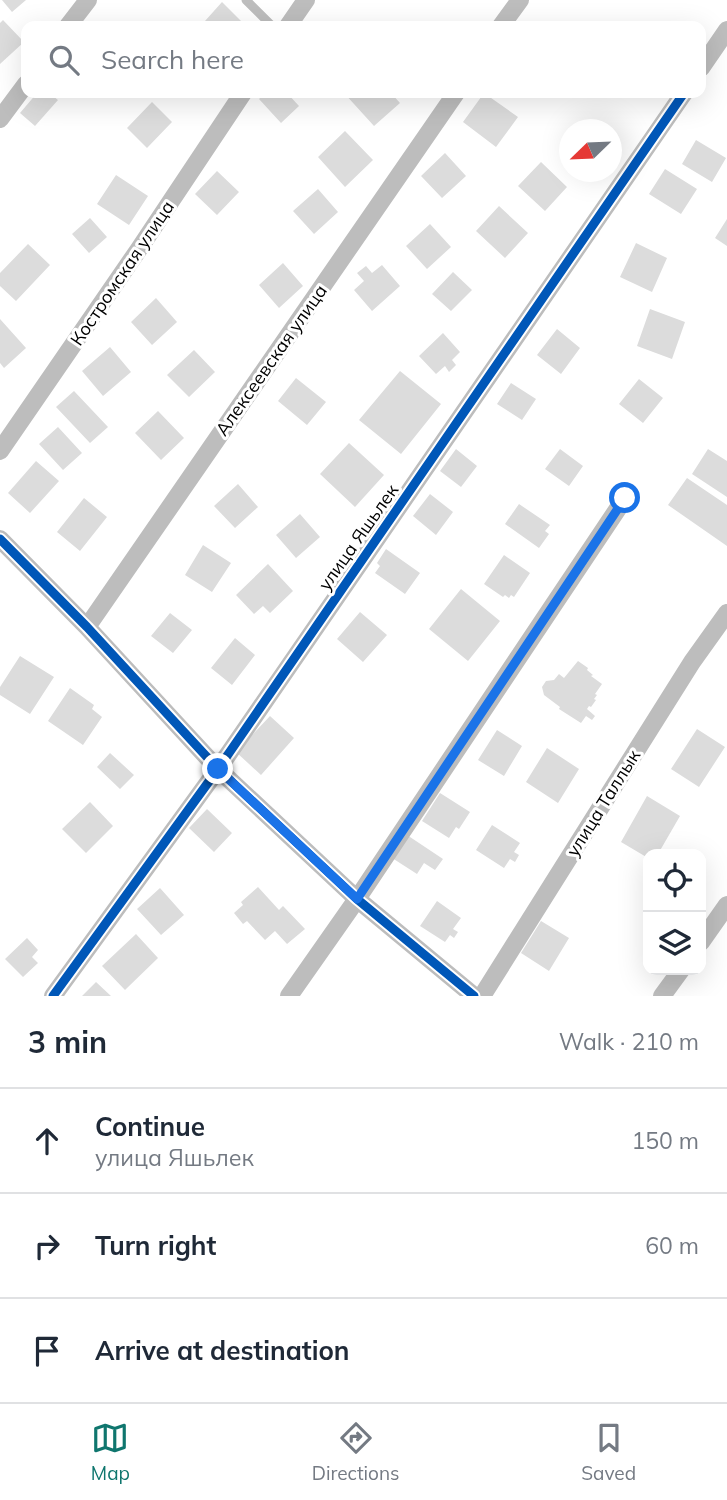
<!DOCTYPE html>
<html lang="en">
<head>
<meta charset="utf-8">
<style>
	:root { --surface:#fff; --page:#f6f6f7; --text:#1f2937; --muted:#747a83; --line:#e0e1e3; --accent:#0f766e }
	body { margin:0; font-family:Mulish,sans-serif; background:var(--page); color:var(--text) }
	.controls { position:absolute; right:21px; bottom:21px; display:grid; overflow:hidden; border-radius:14px; box-shadow:0 7px 28px #0002 }
	.controls button { width:63px; height:63px; display:grid; place-items:center; padding:0; border:0; border-bottom:2px solid var(--line); background:var(--surface); color:var(--text); font:35px sans-serif }
	.compass { position:absolute; left:559px; top:119px; width:63px; height:63px; border-radius:50%; background:var(--surface); box-shadow:0 7px 28px #0002; rotate:247deg }
	.stop { position:absolute; width:21px; height:21px; margin:-16px; border:5px solid #1a73e8; border-radius:50%; background:#fff }
	.stop.end { background:#1a73e8; border-color:#fff; box-shadow:0 2px 7px #0008 }
	.list { margin:0; padding:0; list-style:none }
	h2 { display:flex; justify-content:space-between; align-items:center; height:91px; margin:0; padding:0 28px; font-size:30px }
	h2 small { font-size:23px; font-weight:400; color:var(--muted) }
	.list li { display:grid; grid-template-columns:46px 1fr auto; gap:21px; align-items:center; box-sizing:border-box; height:105px; padding:0 28px; border-top:2px solid var(--line) }
	.list b { display:block; font-size:26px; white-space:nowrap }
	.list p { margin:0; font-size:23px; white-space:nowrap; color:var(--muted) }
	.list em { font-size:23px; font-style:normal; color:var(--muted) }
	.icon { flex:none; width:38px; height:38px; fill:none; stroke:currentColor; stroke-width:2; stroke-linecap:round; stroke-linejoin:round }
	.map { position:relative; flex:none; width:727px; height:996px; overflow:hidden }
	.search { position:absolute; background:var(--surface); box-shadow:0 7px 28px #0002; left:21px; right:21px; top:21px; height:77px; display:flex; align-items:center; gap:18px; box-sizing:border-box; padding:0 24px; border-radius:14px; color:var(--muted); font-size:26px }
	.sheet { height:406px; background:var(--surface) }
	nav { display:flex; justify-content:space-around; align-items:center; box-sizing:border-box; height:98px; border-top:2px solid var(--line); background:var(--surface); font-size:19px; color:var(--muted) }
	nav a { display:grid; justify-items:center; gap:4px }
	nav .on { color:var(--accent) }
	.map>svg:first-child { display:block }
	.building { fill:#dcdcdc }
	.lines { fill:none; stroke-linecap:round; stroke-linejoin:round }
	.lane { stroke:#bdbdbd; stroke-width:9 }
	.street { stroke:#bdbdbd; stroke-width:18 }
	.cycleway-casing { stroke:#fff; stroke-width:13 }
	.cycleway { stroke:#0057b8; stroke-width:9 }
	.route { stroke:#1a73e8; stroke-width:9 }
	.labels { text-anchor:middle; dominant-baseline:central; stroke-width:6; stroke-linejoin:round; paint-order:stroke }
	.street-label { font-size:18px; fill:#000; stroke:#fff }
</style>
</head>
<body>
<div class="map">
<svg width="727" height="996" viewBox="0 0 727 996">
	<rect width="100%" height="100%" fill="#fff"/>
	<path class="building" d="M2,0H26L12,12Z
		M222,2L246,26H210L205,21Z
		M3,20L24,42L0,64V23Z
		M37,93H49L58,100L35,126L20,113Z
		M265,93H287L299,106L281,123L259,99Z
		M344,93H391L400,103L374,126Z
		M484,93L518,117L496,147L463,122Z
		M152,102L172,122L147,148L127,128Z
		M345,131L373,160L345,187L318,157Z
		M696,140L726,158L712,182L682,164Z
		M445,153L466,176L442,198L421,176Z
		M541,162L567,187L545,211L518,186Z
		M665,169L697,189L681,214L649,194Z
		M217,171L239,192L217,215L195,194Z
		M116,175L148,196L129,225L97,204Z
		M318,189L338,212L314,234L293,211Z
		M499,206L528,233L505,258L476,231Z
		M90,218L107,237L89,253L72,234Z
		M727,219V246L715,238Z
		M430,224L451,247L427,269L406,246Z
		M636,243L667,258L652,292L620,277Z
		M28,244L50,265L16,301L0,286V273Z
		M283,263L303,286L279,308L259,285Z
		M382,265L400,286L372,311L354,290L364,281L357,273L366,266L372,273Z
		M453,272L472,290L451,311L432,294Z
		M156,298L177,322L152,345L131,322Z
		M650,309L685,322L672,359L637,346Z
		M0,319L26,348L4,368L0,363Z
		M557,329L580,348L561,374L537,355Z
		M443,333L460,352L452,360L456,365L449,372L445,366L436,374L419,356Z
		M110,347L131,372L103,396L82,371Z
		M194,350L215,372L189,397L167,375Z
		M400,371L441,404L401,454L359,420Z
		M296,378L326,402L307,425L278,401Z
		M639,379L663,398L643,423L619,404Z
		M511,383L536,399L522,420L497,404Z
		M74,391L108,427L90,443L56,407Z
		M158,411L184,438L161,460L135,433Z
		M58,427L82,453L63,470L39,444Z
		M349,443L384,475L355,507L320,474Z
		M456,449L477,466L461,487L440,471Z
		M560,449L583,466L569,486L545,469Z
		M708,449L727,461V497L692,474Z
		M36,461L59,481L30,513L8,493Z
		M687,478L727,505V546L668,505Z
		M238,484L258,507L235,528L214,506Z
		M430,494L453,512L436,535L413,516Z
		M84,498L107,517L80,551L57,532Z
		M519,504L550,525L545,531L549,534L539,548L505,524Z
		M300,514L320,537L296,558L276,535Z
		M203,545L231,563L212,592L185,575Z
		M386,549L420,573L405,594L375,573L380,566L377,563Z
		M504,555L530,573L514,597L511,595L509,598L505,595L503,597L484,584Z
		M268,564L293,591L270,613L263,606L254,614L236,595Z
		M461,589L500,621L468,661L429,629Z
		M360,612L387,635L363,662L337,639Z
		M170,613L192,630L173,653L151,636Z
		M235,638L255,655L232,685L211,668Z
		M20,656L54,677L30,714L0,695V687Z
		M578,661L588,668L587,670L593,675L591,676L602,684L595,694L597,695L594,699L596,700L591,707L589,706L587,709L595,716L592,720L586,716L581,723L559,709L560,707L544,695L542,687L546,681L554,680L559,674L564,678Z
		M70,688L94,705L92,709L102,717L83,745L48,721Z
		M270,716L294,738L261,775L236,752Z
		M697,729L725,747L699,787L671,769Z
		M497,730L522,746L504,776L478,760Z
		M547,748L579,769L558,803L526,782Z
		M110,753L134,775L120,789L97,767Z
		M440,793L470,812L459,829L456,827L449,838L422,821Z
		M647,796L680,816L658,854H648V858L621,842Z
		M90,802L113,826L86,853L62,829Z
		M207,809L232,833L214,852L189,828Z
		M492,825L520,843L514,852L519,855L515,862L510,859L504,868L476,850Z
		M404,833L443,859L435,870L424,863L417,874L389,856Z
		M258,887L279,910L283,906L305,929L287,944L275,931L265,940L247,921L243,924L234,913L243,905L241,902Z
		M160,888L184,915L161,935L137,909Z
		M437,901L461,918L453,929L458,932L454,938L450,935L445,942L420,926Z
		M541,921L569,938L549,971L521,953Z
		M136,934L158,958L125,990L102,966Z
		M27,938L38,950L32,957L38,963L23,977L5,959Z
		M96,982L111,996H82Z"/>
	<g class="lines">
		<path class="lane" d="M246,0L272,26"/>
		<path class="street" d="M68,26L88,0
			M288,26L306,0
			M501,26L520,0
			M701,68L727,30
			M0,119L26,84
			M0,451L139,249L243,93
			M0,539L87,627L218,769L357,899L474,996
			M87,627L456,93
			M701,942L727,905
			M53,996L218,769L684,93
			M289,996L357,899L625,498
			M482,996L692,662L727,613
			M662,996L681,970"/>
		<g class="cycleway-casing">
			<path id="cycleway" d="M0,539L87,627L218,769L357,899L474,996
				M53,996L218,769L684,93"/>
		</g>
		<use href="#cycleway" class="cycleway"/>
	</g>
	<g class="lines">
		<path class="route" d="M218,769L357,899L625,498"/>
	</g>
	<g class="labels">
		<g class="street-label">
			<text transform="translate(122 273) rotate(-56)">Костромская улица</text>
			<text transform="translate(271 360) rotate(-55)">Алексеевская улица</text>
			<text transform="translate(358 537) rotate(-55)">улица Яшьлек</text>
			<text transform="translate(603 803) rotate(-58)">улица Таллык</text>
		</g>
	</g>
</svg>
<div class="controls">
<button><svg class="icon" aria-label="locate" viewBox="0 0 24 24"><circle cx="12" cy="12" r="6"/><path d="M12 2v4M12 18v4M2 12h4M18 12h4"/></svg></button>
<button><svg class="icon" aria-label="layers" viewBox="0 0 24 24"><path d="M12 4l9 5-9 5-9-5zM3 14l9 5 9-5"/></svg></button>
</div>
<svg class="compass" viewBox="-18 -18 36 36"><path d="M0-13l5 13h-10z" fill="#e53935"/><path d="M0 13l5-13h-10z" fill="#747a83"/></svg>
<div class="stop" style="left:625px;top:498px"></div>
<div class="stop end" style="left:218px;top:769px"></div>
<div class="search"><svg class="icon" aria-label="search" viewBox="0 0 24 24"><circle cx="10" cy="10" r="6"/><path d="M15 15l6 6"/></svg>Search here</div>
</div>
<section class="sheet">
<h2>3 min<small>Walk · 210 m</small></h2>
<ul class="list">
<li><svg class="icon" aria-label="ahead" viewBox="0 0 24 24"><path d="M12 20V5M6 11l6-6 6 6"/></svg><div><b>Continue</b><p>улица Яшьлек</p></div><em>150 m</em></li>
<li><svg class="icon" aria-label="right" viewBox="0 0 24 24"><path d="M7 20v-9h11M14 6l5 5-5 5"/></svg><div><b>Turn right</b></div><em>60 m</em></li>
<li><svg class="icon" aria-label="arrive" viewBox="0 0 24 24"><path d="M6 21V4h12l-3 4 3 4H6"/></svg><div><b>Arrive at destination</b></div></li>
</ul>
</section>
<nav>
<a class="on"><svg class="icon" aria-label="map" viewBox="0 0 24 24"><path d="M3 6l6-2 6 2 6-2v14l-6 2-6-2-6 2zM9 4v14M15 6v14"/></svg>Map</a>
<a><svg class="icon" aria-label="directions" viewBox="0 0 24 24"><path d="M12 3l9 9-9 9-9-9zM9 14v-3h6M13 9l2 2-2 2"/></svg>Directions</a>
<a><svg class="icon" aria-label="saved" viewBox="0 0 24 24"><path d="M7 4h10v16l-5-4-5 4z"/></svg>Saved</a>
</nav>
</body>
</html>
